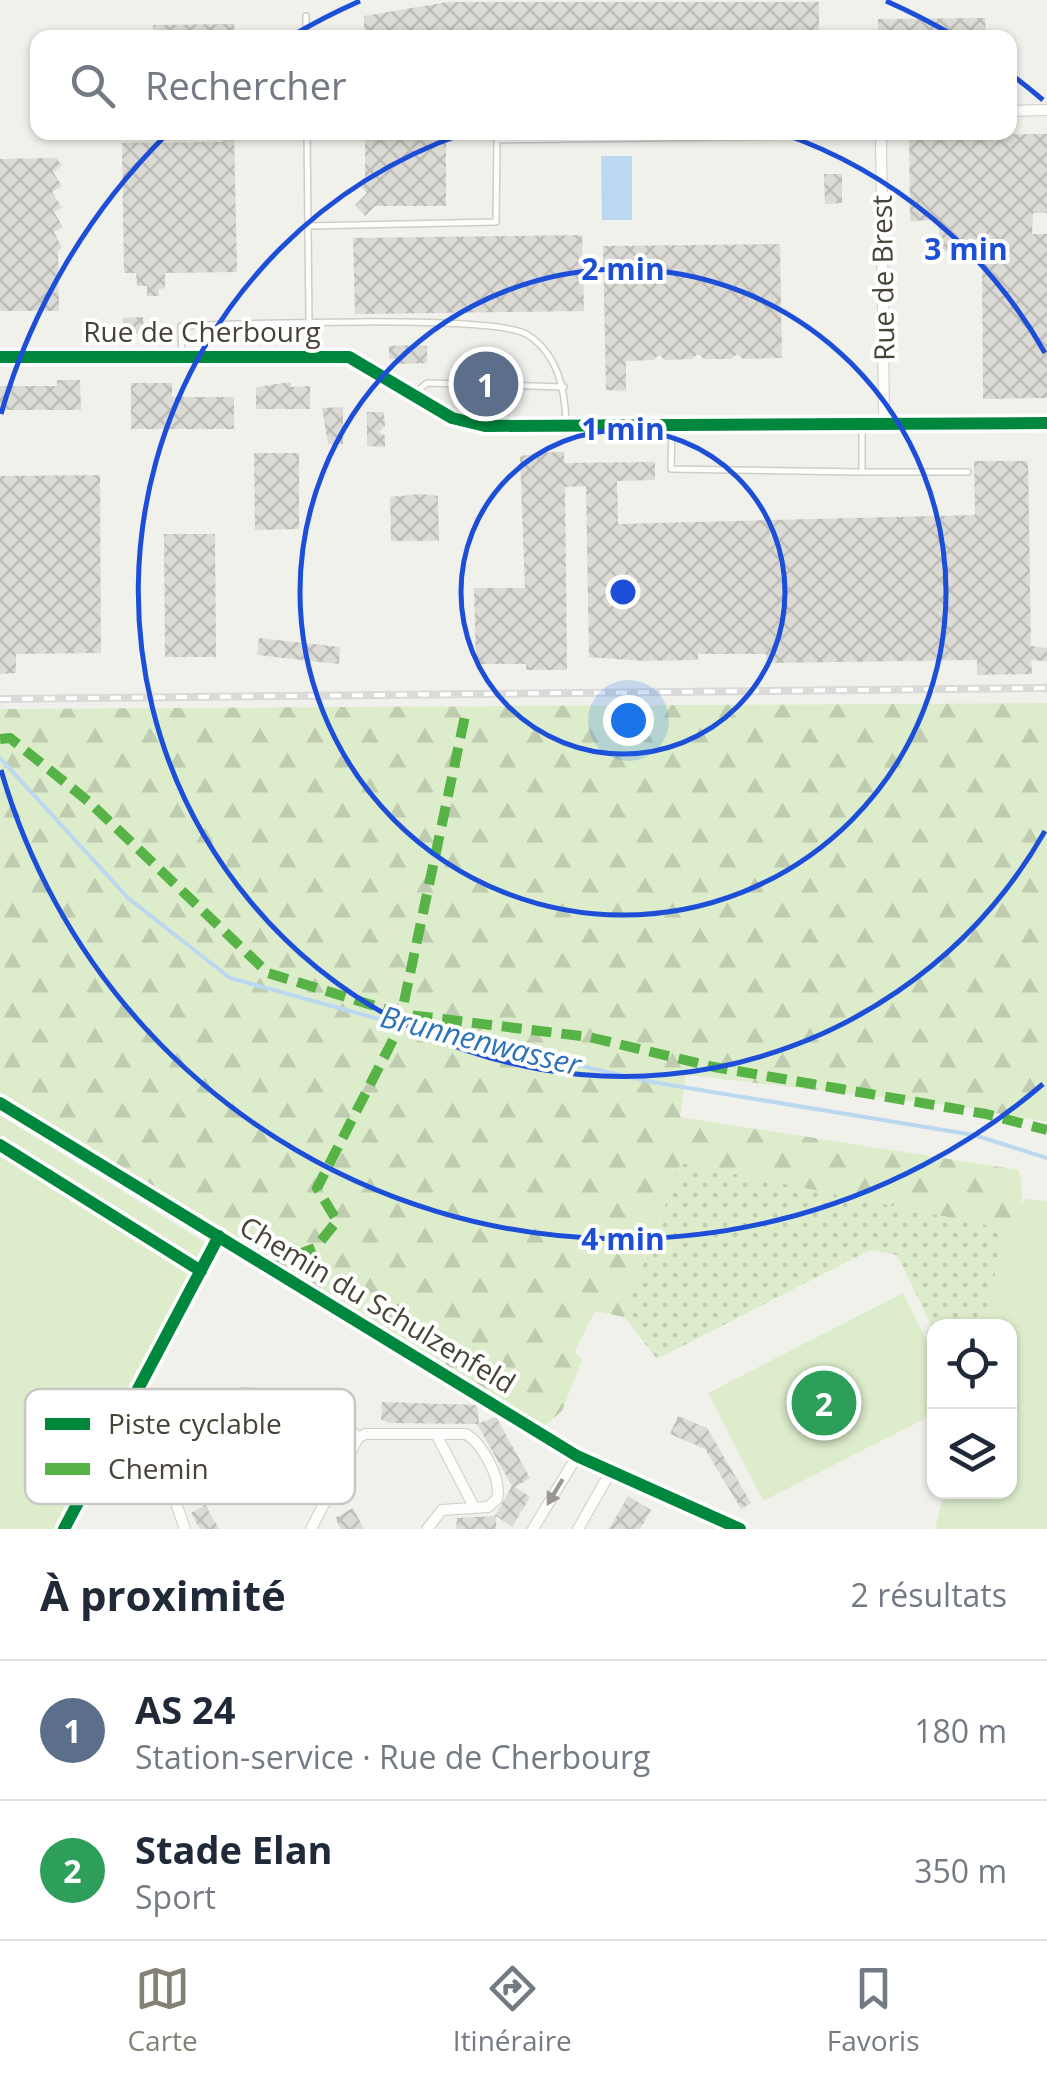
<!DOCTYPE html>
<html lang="fr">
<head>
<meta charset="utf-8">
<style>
	:root { --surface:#fff; --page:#f2f2f3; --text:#1f2937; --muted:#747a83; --line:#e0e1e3; --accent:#838076 }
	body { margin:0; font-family:"Open Sans",sans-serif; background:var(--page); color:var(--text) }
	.controls { position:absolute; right:30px; bottom:30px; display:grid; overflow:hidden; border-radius:20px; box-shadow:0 2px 8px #0004 }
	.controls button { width:90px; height:90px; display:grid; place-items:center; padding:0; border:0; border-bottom:2px solid var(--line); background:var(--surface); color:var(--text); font:50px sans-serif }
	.you { position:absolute; left:628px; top:720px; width:35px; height:35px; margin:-25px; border:8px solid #fff; border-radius:50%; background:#1a73e8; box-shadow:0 0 0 15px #1a73e833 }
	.badge { display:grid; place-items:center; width:65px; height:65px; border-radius:50%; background:var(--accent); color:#fff; font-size:32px; font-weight:700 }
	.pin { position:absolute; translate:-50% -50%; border:5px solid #fff; box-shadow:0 2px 10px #0006 }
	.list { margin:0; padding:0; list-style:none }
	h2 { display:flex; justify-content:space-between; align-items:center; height:130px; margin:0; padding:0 40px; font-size:42px }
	h2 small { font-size:32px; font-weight:400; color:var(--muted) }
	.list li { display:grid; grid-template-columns:65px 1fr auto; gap:30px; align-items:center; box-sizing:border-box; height:140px; padding:0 40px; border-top:2px solid var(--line) }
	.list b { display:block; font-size:38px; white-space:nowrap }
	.list p { margin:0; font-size:32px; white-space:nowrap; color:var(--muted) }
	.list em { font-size:32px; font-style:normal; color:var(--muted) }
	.icon { flex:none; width:55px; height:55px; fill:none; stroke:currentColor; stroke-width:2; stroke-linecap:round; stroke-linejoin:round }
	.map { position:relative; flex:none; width:1047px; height:1529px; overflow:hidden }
	.search { position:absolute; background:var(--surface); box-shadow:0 2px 8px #0004; left:30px; right:30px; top:30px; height:110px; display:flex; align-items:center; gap:25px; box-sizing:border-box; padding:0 35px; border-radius:20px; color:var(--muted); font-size:38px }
	.sheet { height:410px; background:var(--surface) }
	nav { display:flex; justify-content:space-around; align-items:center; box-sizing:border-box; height:140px; border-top:2px solid var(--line); background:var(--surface); font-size:28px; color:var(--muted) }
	nav a { display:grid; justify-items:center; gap:5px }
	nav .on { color:var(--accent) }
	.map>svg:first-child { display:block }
	.green { fill:#ddedcc }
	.forest { fill:url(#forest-firs) }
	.garden { fill:url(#garden-dots) }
	.water { fill:#bcd7f0 }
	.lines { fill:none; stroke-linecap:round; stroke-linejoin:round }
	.stream { stroke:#bcd7f0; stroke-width:4 }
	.building { fill:url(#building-cross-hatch) }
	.service-casing { stroke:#cecdc8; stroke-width:8 }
	.minor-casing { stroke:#cecdc8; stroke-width:12 }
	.service { stroke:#fdfdfc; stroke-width:5 }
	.minor { stroke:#fdfdfc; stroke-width:10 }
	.rail-casing { stroke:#dadad9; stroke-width:8 }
	.rail { stroke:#fff; stroke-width:4; stroke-dasharray:11; stroke-linecap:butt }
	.quiet { stroke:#57b346; stroke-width:10; stroke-dasharray:20 10; stroke-linecap:butt }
	.cycleway-casing { stroke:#fff; stroke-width:19 }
	.cycleway { stroke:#00873e; stroke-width:12 }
	.oneway { fill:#999790 }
	.ring { fill:none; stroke:#1d4ed8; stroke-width:5 }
	.labels { text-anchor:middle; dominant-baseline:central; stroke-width:8; stroke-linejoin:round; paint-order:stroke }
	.street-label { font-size:28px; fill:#484337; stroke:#fff }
	.water-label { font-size:30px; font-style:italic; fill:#2e73b7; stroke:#fff }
	.key { fill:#fff; stroke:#c8c7c3; stroke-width:2.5 }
	.key-label { font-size:28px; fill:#484337 }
	.centre { fill:#1d4ed8; stroke:#fff; stroke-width:5 }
	.ring-label { font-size:30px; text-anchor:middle; font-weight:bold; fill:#1d4ed8; stroke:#fff; stroke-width:8; stroke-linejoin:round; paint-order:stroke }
</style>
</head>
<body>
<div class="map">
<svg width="1047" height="1529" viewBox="0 0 1047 1529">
	<defs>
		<pattern id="forest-firs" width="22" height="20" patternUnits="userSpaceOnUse" patternTransform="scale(2.5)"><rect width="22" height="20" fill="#ddedcc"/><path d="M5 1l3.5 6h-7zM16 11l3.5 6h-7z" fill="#bfccb0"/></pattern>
		<pattern id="garden-dots" width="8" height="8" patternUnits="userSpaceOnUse" patternTransform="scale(2.5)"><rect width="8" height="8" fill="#ddedcc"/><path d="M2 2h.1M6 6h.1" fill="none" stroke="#bfccb0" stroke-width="1.8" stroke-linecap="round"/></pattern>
		<pattern id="building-cross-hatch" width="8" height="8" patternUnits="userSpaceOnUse" patternTransform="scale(2.5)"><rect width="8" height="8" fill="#dbdad4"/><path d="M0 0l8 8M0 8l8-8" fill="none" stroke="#bdbcb7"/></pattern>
	</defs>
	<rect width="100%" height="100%" fill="#f1f1ec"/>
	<path class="green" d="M0,1115L214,1248L64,1529H0Z
		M1025,1199L1047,1201V1529H935L944,1492H1010V1326H982L1006,1229Z
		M903,1293L934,1355V1414L763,1501L708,1393Z"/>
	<path class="forest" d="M1047,703V1122L955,1106L686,1075L680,1117L1019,1170C1024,1195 1025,1210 1006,1229L681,1163L624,1317L595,1311L575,1351L582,1360L562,1411L544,1427L0,1093V709Z"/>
	<path class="garden" d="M681,1163L1006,1229L982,1326H934V1331L897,1255L870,1250L657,1359L624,1317Z"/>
	<path class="water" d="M601,156H632V220H602Z"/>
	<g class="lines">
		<path class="stream" d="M0,758L128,898L230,978L408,1027L652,1082L974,1135L1047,1158"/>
	</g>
	<path class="building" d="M448,2H819V38H364V16Z
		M985,18L986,38H878V19Z
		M234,24L235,38H154L153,25Z
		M222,132H234L237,272L165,273V288L159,289V296H147V286H137L136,273H124L122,143L223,142Z
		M365,132H446V206H375L365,216L355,205L367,193L361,187L365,182Z
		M1047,134V213H1033L1032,234H1047V398L983,399L982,251H939V220L910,221L909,135Z
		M56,158L62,165L53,172L62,186L52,192L62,208L54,212L63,227L54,232L62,248L58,251L59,311H0V159Z
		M824,174H842V203L825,204Z
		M582,235L584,311L355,314L353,238Z
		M780,244L782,358L743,359L737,354L731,359H704L698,354L692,359L665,360L659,355L653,360L626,361V391L606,390L603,246Z
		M143,317L144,333L124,334L123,318Z
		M415,345L427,346V363L397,364V359H389V346Z
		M57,380H80L81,410H0V386H57Z
		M291,382V387L310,386V409H256V387Z
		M131,383H172V397H234V429H131Z
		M343,407V444H328L322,408Z
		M367,412H384L385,426L379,432L385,436V447L367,446Z
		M552,452H564V463L655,462V480L617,481L618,524L975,515L974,461H1028L1031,646L1047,648V661L1031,660L1032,674L977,675V660L767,663L766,654H698V660L645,661L589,657L586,486L565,487L567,670H526V664H476L474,588H525L520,456Z
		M254,453H299V529L255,530Z
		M100,475L101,653L16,654V673L0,674V476Z
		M421,494L438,496L439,541H391L390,497Z
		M164,534H215L216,657H165Z
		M259,638L340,647L339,664L257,655Z
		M248,1402L265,1411L206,1506L219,1529H200L191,1513L203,1506L191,1498Z
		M382,1402L477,1405L479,1423L496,1417L530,1478L515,1487L530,1497L512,1527L496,1516V1529H456L457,1518L495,1516L512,1486L477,1424L390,1423L381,1420Z
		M678,1416L707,1428L751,1503L741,1509L705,1449L670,1434Z
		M628,1496L651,1510L640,1529H609Z
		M353,1508L364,1529H341L335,1518Z"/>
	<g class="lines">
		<g class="service-casing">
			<path id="service" d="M306,16V38
				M307,132L309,322
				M308,226L496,222L497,140L881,135
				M182,356L181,326C233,324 497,314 528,335C558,355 565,389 566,423
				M414,394L427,383L564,387
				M672,425L671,469L862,472V424
				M862,472H968"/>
		</g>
		<g class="minor-casing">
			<path id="minor" d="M1010,111L1047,110
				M881,132L884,424
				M0,357H349L452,418L485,426L1047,423
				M0,1103L577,1456L740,1529
				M436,1434L474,1507
				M185,1529L177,1506L178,1492L243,1393L322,1398L358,1438
				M311,1529L358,1438L365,1434H466C483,1444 502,1480 497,1499L488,1507L442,1510L427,1529
				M533,1529L577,1456
				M578,1529L611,1471"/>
		</g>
		<use href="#service" class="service"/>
		<use href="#minor" class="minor"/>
		<g class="rail-casing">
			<path id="rail" d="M0,699L1047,688"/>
		</g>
		<use href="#rail" class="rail"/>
		<path class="quiet" d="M0,739L10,738L88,801L268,973L401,1014L589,1037L714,1067L986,1114L1047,1130
			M268,1266L315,1248L337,1221L317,1188L398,1030L465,716"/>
		<g class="cycleway-casing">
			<path id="cycleway" d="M0,357H349L452,418L485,426L1047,423
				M0,1103L577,1456L740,1529
				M0,1145L201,1271
				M64,1529L219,1236"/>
		</g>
		<use href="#cycleway" class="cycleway"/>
	</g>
	<defs><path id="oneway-solid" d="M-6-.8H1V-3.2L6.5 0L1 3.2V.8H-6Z" transform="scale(2.5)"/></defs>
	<use class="oneway" href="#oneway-solid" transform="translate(555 1492) rotate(121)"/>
	<g class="ring">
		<circle cx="623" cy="592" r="162"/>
		<circle cx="623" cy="592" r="323"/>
		<path d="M1045 831A485 485 0 1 1 465 133M781 133A485 485 0 0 1 1045 353"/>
		<path d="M1043 1084A647 647 0 0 1 1 770M1 414A647 647 0 0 1 166 135M290 37A647 647 0 0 1 360 1M886 1A647 647 0 0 1 956 37M1012 75A647 647 0 0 1 1043 100"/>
	</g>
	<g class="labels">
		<g class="street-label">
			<text transform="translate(882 278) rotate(-91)">Rue de Brest</text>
			<text x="202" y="331">Rue de Cherbourg</text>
			<text transform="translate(378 1304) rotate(31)">Chemin du Schulzenfeld</text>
		</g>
		<g class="water-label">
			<text transform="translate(481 1040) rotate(14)">Brunnenwasser</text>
		</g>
	</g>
	<rect x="25" y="1389" width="330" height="115" rx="15" class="key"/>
	<rect x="45" y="1418" width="45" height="12" fill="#00873e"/>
	<rect x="45" y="1463" width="45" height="12" fill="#57b346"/>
	<g class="key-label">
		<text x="108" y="1434">Piste cyclable</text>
		<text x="108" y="1479">Chemin</text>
	</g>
	<circle cx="623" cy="592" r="15" class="centre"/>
	<g class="ring-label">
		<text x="966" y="260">3 min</text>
		<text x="623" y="280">2 min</text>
		<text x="623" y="440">1 min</text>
		<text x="623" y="1250">4 min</text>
	</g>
</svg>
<div class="controls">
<button><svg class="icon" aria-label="locate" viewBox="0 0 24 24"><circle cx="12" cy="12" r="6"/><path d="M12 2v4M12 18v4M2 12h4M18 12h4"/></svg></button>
<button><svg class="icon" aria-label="layers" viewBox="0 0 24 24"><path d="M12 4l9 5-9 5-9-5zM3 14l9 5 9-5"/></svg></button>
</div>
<div class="you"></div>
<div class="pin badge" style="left:486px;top:384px;background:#5c6f8a">1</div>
<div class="pin badge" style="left:824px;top:1403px;background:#2e9e5b">2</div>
<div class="search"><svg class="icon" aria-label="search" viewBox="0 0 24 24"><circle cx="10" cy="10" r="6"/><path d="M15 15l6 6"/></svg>Rechercher</div>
</div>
<section class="sheet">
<h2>À proximité<small>2 résultats</small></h2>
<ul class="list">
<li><span class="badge" style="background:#5c6f8a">1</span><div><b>AS 24</b><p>Station-service · Rue de Cherbourg</p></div><em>180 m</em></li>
<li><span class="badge" style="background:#2e9e5b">2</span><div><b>Stade Elan</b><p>Sport</p></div><em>350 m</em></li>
</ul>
</section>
<nav>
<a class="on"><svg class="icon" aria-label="map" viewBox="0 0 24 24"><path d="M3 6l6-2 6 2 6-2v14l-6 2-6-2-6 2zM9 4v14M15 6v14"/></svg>Carte</a>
<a><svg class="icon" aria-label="directions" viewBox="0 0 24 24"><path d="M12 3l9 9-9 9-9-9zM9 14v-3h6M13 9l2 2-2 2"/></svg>Itinéraire</a>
<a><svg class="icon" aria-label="saved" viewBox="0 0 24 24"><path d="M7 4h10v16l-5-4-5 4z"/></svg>Favoris</a>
</nav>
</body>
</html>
